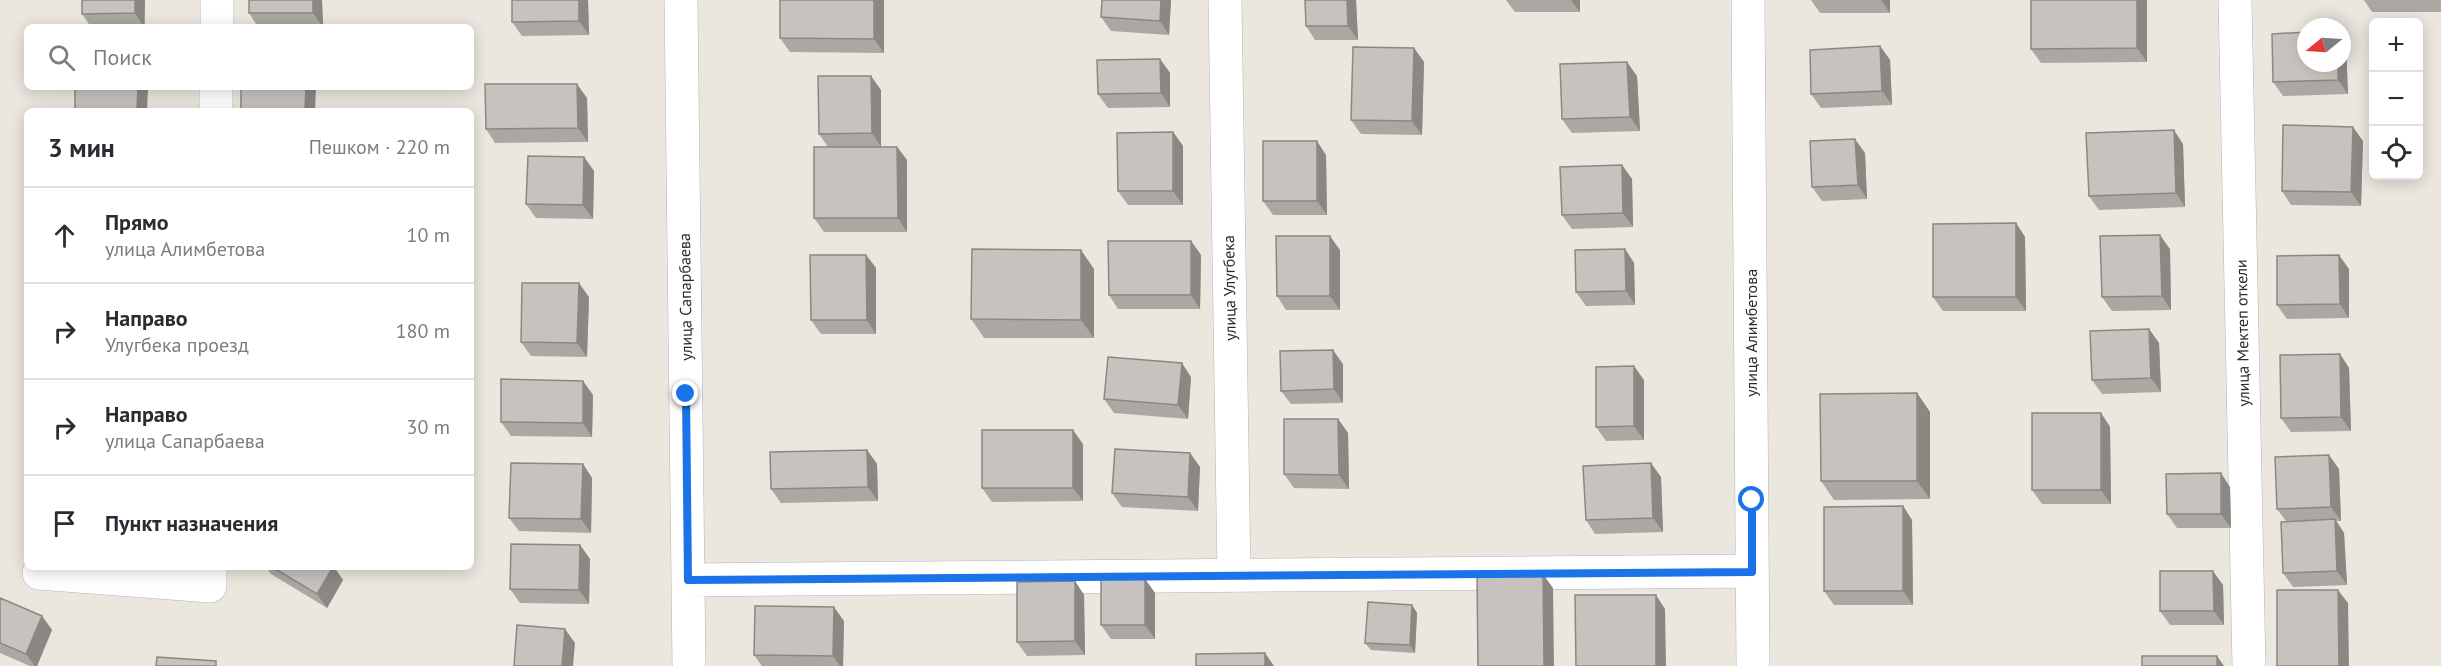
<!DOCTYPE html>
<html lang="ru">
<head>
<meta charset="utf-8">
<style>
	:root { --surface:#fff; --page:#f2f2f3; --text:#2b2b33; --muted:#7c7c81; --line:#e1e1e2 }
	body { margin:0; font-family:"PT Sans",sans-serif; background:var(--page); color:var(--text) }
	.controls { position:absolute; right:18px; top:18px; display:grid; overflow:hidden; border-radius:9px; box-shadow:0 3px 15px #0003 }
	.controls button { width:54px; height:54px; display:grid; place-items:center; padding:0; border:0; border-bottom:2px solid var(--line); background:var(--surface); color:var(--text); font:30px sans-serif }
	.compass { position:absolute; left:2297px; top:18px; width:54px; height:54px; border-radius:50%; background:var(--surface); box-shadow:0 3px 15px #0003; rotate:252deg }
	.stop { position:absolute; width:18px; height:18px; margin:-14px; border:4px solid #1a73e8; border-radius:50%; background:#fff }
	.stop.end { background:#1a73e8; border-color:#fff; box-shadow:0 2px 6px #0008 }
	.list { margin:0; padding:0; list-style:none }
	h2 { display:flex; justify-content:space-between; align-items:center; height:78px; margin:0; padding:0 24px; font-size:26px }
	h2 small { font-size:20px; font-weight:400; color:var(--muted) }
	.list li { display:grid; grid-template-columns:39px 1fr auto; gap:18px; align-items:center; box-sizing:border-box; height:96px; padding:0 24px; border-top:2px solid var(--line) }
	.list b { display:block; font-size:22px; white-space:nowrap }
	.list p { margin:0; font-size:20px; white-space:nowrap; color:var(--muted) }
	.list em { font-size:20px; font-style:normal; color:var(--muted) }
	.icon { flex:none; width:33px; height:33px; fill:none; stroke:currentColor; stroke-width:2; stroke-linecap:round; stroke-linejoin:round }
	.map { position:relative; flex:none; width:2441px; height:666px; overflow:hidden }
	.search { position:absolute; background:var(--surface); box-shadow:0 3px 15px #0003; left:24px; top:24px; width:450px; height:66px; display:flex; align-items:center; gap:15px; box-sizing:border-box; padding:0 21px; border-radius:9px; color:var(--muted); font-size:22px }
	.panel { position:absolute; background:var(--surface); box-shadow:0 3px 15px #0003; left:24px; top:108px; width:450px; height:462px; border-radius:9px }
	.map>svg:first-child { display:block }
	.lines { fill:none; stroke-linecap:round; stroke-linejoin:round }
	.minor-casing { stroke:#b1b4bd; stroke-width:34 }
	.minor { stroke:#fff; stroke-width:33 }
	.wall { fill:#aba7a3 }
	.shaded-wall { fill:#8b8884 }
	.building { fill:#c7c2bd; stroke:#8b8884; stroke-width:1.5 }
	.route { stroke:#1a73e8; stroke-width:8 }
	.labels { text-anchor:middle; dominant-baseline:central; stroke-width:6; stroke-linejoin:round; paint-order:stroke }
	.street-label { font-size:16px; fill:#2b2b2b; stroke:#fff }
</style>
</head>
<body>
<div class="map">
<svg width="2441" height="666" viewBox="0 0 2441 666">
	<rect width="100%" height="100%" fill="#ebe6de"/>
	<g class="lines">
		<g class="minor-casing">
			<path id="minor" d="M681,0L689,666
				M1225,0L1234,576
				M1748,0L1753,666
				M2235,0L2249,666
				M217,27V0
				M216,111V87
				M39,573L210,586V567
				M688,580L1752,571"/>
		</g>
		<use href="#minor" class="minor"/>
	</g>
	<path class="wall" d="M145,0V27H91L82,14Z
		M322,0L323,27H258L249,13Z
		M588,0L589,35L522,36L512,22Z
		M780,0H884V53L790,52L780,38Z
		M1171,0L1169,35L1111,31L1101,17Z
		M1305,0H1356L1358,40H1315L1306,26Z
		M1506,0H1580V12H1515Z
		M1811,0H1890V13H1820Z
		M2031,0H2147V62L2041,63L2031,49Z
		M2364,0H2441V12H2372Z
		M2346,45L2348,94L2283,96L2273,82Z
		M1880,46L1890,60L1892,105L1821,108L1811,94Z
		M1414,48L1424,62L1422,135L1361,134L1351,120Z
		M1160,59L1170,73V107L1108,108L1098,94Z
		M1637,76L1640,131L1572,133L1562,119Z
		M881,90V147H897L907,160V232H824L814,218L828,147L819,134Z
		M587,98L588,142L495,143L486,129Z
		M1173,132L1183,146V205H1128L1118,191Z
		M2363,141L2361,206L2291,205L2282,191Z
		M2183,144L2185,207L2099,210L2089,196Z
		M1865,153L1867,199L1822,201L1812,187Z
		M1326,155L1327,215H1273L1263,201Z
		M584,157L594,171L593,219L536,218L526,204Z
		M1622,165L1632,179L1633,227L1572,229L1562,215Z
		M2016,223L2025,237L2026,311H1943L1933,297Z
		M1191,241L1201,255L1200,309H1118L1109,295Z
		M1625,249L1634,263L1635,305L1586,306L1576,292Z
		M2170,249L2171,310L2112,311L2102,297Z
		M1340,250V310H1286L1277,296Z
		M866,255L876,268V334H821L811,320Z
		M1094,269V338H984L971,319Z
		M2349,269V318L2287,319L2277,305Z
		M589,297L587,357L531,356L521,342Z
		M2149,329L2159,343L2161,392L2102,394L2092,380Z
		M2340,354L2349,368L2351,431L2291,432L2281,418Z
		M1343,364V403L1291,404L1281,391Z
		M1191,377L1188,419L1114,413L1104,399Z
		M1644,380V440L1606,441L1596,427Z
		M583,381L593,395L592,437L511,436L501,422Z
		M1917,393L1930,412V499L1834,500L1821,481Z
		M2101,413L2110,427L2111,504H2042L2032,490Z
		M1338,419L1348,433L1349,489L1294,488L1284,474Z
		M1083,444V501L992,502L982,488Z
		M867,450L877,464L878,501L781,503L771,489Z
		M1190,453L1200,467L1198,511L1122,507L1112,493Z
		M583,464L592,478L591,533L519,531L509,518Z
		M2339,469L2341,521H2336L2344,533L2347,585L2293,587L2283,573L2286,521L2277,509Z
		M1661,477L1663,532L1595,534L1586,520Z
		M2230,487L2231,528H2177L2167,514Z
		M1903,506L1912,520L1913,605H1834L1824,591Z
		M580,545L590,559L589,604L520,603L510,589Z
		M266,567H334L343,580L327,608L271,574Z
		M1145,579L1155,593V639H1111L1101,625Z
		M1075,581L1084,595L1085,655L1027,656L1017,642Z
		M2223,585L2224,625H2170L2160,611Z
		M0,598L42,616L52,630L37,666H30L0,653Z
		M1412,605L1417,613L1415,653L1371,650L1365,643Z
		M844,621L843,666H762L754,655Z"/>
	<path class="shaded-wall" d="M135,0H145L144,27L135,13Z
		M313,0H322L323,27L313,13Z
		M579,0H588L589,35L579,21Z
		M874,0H884V53L874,39Z
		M1161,0H1171L1169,35L1160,21Z
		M1347,0H1356L1358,40L1348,26Z
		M1571,0H1580V12Z
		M1881,0H1890V13Z
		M2137,0H2147V62L2137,48Z
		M2342,39L2346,45L2348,94L2338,80V63H2342Z
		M1880,46L1890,60L1892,105L1882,91Z
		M1414,48L1424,62L1422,135L1412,121Z
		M1160,59L1170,73V107L1161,93Z
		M1627,62L1637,76L1640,131L1630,117Z
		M871,76L881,90V147L872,133Z
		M577,84L587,98L588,142L578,128Z
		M138,87H147L148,88L147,111H137Z
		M306,87H316L315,111H305Z
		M2353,127L2363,141L2361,206L2351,192Z
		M2174,130L2183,144L2185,207L2176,193Z
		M1173,132L1183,146V205L1173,191Z
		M1855,139L1865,153L1867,199L1858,185Z
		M1317,141L1326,155L1327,215L1317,201Z
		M897,147L907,160V232L898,218Z
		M584,157L594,171L593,219L583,205Z
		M1622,165L1632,179L1633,227L1623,213Z
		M2016,223L2025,237L2026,311L2016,297Z
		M2160,235L2170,249L2171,310L2162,296Z
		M1330,236L1340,250V310L1330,296Z
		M1191,241L1201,255L1200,309L1191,295Z
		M1625,249L1634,263L1635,305L1626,291Z
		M1081,250L1094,269V338L1081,320Z
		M866,255L876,268V334L867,320Z
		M2339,255L2349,269V318L2340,304Z
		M579,283L589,297L587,357L577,343Z
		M2149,329L2159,343L2161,392L2151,378Z
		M1333,350L1343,364V403L1334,389Z
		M2340,354L2349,368L2351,431L2341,417Z
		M1182,363L1191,377L1188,419L1178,405Z
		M1634,366L1644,380V440L1634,426Z
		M583,381L593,395L592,437L583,423Z
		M1917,393L1930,412V499L1917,481Z
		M2101,413L2110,427L2111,504L2101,490Z
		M1338,419L1348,433L1349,489L1339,475Z
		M1073,430L1083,444V501L1073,488Z
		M867,450L877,464L878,501L868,487Z
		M1190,453L1200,467L1198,511L1188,497Z
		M2329,455L2339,469L2341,521L2331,507Z
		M1651,463L1661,477L1663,532L1653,518Z
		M583,464L592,478L591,533L581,519Z
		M2221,473L2230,487L2231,528L2221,514Z
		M1903,506L1912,520L1913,605L1903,591Z
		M2335,519L2344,533L2347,585L2337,571Z
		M580,545L590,559L589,604L579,590Z
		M333,567H334L343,580L327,608L317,594Z
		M2213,571L2223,585L2224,625L2214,611Z
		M1543,574L1553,588L1554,666H1544Z
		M1145,579L1155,593V639L1145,625Z
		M1075,581L1084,595L1085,655L1075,641Z
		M2338,590L2348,603L2349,666H2339Z
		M1656,595L1665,609L1666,666H1656Z
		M1412,605L1417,613L1415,653L1410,645Z
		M834,607L844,621L843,666H840L833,656Z
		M42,616L52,630L37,666H35L26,654Z
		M565,629L575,643L573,666H562Z
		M1265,653L1274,666H1265Z
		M2217,656L2224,666H2217Z"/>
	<path class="building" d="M82,0H135V13L82,14Z
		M249,0H313V13H249Z
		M512,0H579V21L512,22Z
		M780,0H874V39L780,38Z
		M1102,0H1161L1160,21L1101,17Z
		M1305,0H1347L1348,26H1306Z
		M2031,0H2137V48L2031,49Z
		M2306,32V63H2338V80L2273,82L2272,34Z
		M1880,46L1882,91L1811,94L1810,50Z
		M1353,47L1414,48L1412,121L1351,120Z
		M1160,59L1161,93L1098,94L1097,60Z
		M1627,62L1630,117L1562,119L1560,64Z
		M818,76H871L872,133L819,134Z
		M485,84H577L578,128L486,129Z
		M75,87H138L137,111H75Z
		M241,87H306L305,111H241Z
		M2283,125L2353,127L2351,192L2282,191Z
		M2174,130L2176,193L2089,196L2086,133Z
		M1173,132V191H1118L1117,133Z
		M1855,139L1858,185L1812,187L1810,141Z
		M1263,141H1317V201H1263Z
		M814,147H897L898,218H814Z
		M528,156L584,157L583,205L526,204Z
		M1622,165L1623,213L1562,215L1560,167Z
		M2016,223V297H1933V224Z
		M2160,235L2162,296L2102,297L2100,236Z
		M1276,236H1330V296H1277Z
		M1108,241H1191V295H1109Z
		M972,249L1081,250V320L971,319Z
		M1625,249L1626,291L1576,292L1575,250Z
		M810,255H866L867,320H811Z
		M2339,255L2340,304L2277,305V256Z
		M522,283H579L577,343L521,342Z
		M2149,329L2151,378L2092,380L2090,331Z
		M1333,350L1334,389L1281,391L1280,351Z
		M2340,354L2341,417L2281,418L2280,355Z
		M1108,357L1182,363L1178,405L1104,399Z
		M1634,366V426L1596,427V367Z
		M501,379L583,381V423L501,422Z
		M1917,393V481H1821L1820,394Z
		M2032,413H2101V490H2032Z
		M1284,419H1338L1339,475L1284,474Z
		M982,430H1073V488H982Z
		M1115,449L1190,453L1188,497L1112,493Z
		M867,450L868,487L771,489L770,452Z
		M2329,455L2331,507L2277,509L2275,457Z
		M511,463L583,464L581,519L509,518Z
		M1651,463L1653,518L1586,520L1583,466Z
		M2221,473V514H2167L2166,474Z
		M1903,506V591H1824V507Z
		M2335,519L2337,571L2283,573L2281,522Z
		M511,544L580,545L579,590L510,589Z
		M272,567H333L317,594Z
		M2160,571H2213L2214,611H2160Z
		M1477,574H1543L1544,666H1478Z
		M1101,579H1145V625H1101Z
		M1075,581V641L1017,642V582Z
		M2277,590H2338L2339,666H2277Z
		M1575,595H1656V666H1576Z
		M0,598L42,616L26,654L0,643Z
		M1368,602L1412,605L1410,645L1365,643Z
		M755,606L834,607L833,656L754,655Z
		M517,625L565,629L562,666H514Z
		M1265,653V666H1196V654Z
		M2142,656H2217V666H2142Z
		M157,657L216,661V666H156Z"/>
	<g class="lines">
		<path class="route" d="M686,394L688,580L1752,572V500"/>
	</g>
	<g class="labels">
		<g class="street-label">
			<text transform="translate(1229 288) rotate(-91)">улица Улугбека</text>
			<text transform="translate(685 297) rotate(-91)">улица Сапарбаева</text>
			<text transform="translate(1751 333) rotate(-90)">улица Алимбетова</text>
			<text transform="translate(2242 333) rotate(-91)">улица Мектеп откели</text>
		</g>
	</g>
</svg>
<div class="controls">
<button>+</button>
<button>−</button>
<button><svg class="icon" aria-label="locate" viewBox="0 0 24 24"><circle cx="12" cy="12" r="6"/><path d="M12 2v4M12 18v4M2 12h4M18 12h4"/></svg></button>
</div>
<svg class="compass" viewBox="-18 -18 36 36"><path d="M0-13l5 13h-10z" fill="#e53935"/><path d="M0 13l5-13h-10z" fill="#7c7c81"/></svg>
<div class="stop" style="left:1752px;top:500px"></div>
<div class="stop end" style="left:686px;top:394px"></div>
<div class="search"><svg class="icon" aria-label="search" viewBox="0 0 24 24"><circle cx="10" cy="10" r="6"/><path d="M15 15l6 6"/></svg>Поиск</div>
<section class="panel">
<h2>3 мин<small>Пешком · 220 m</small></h2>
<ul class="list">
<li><svg class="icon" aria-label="ahead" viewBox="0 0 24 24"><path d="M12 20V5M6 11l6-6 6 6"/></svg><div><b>Прямо</b><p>улица Алимбетова</p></div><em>10 m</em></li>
<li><svg class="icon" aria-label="right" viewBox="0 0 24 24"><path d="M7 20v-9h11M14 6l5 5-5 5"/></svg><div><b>Направо</b><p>Улугбека проезд</p></div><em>180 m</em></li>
<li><svg class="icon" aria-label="right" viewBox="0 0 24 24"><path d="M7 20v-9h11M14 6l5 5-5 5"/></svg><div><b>Направо</b><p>улица Сапарбаева</p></div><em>30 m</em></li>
<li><svg class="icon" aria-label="arrive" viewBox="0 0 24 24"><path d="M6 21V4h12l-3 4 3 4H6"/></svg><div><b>Пункт назначения</b></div></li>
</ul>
</section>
</div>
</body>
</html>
